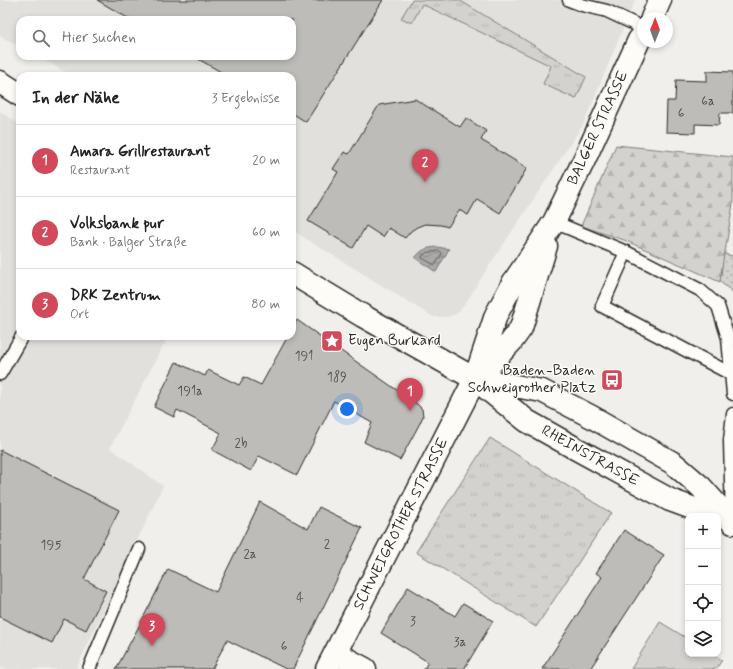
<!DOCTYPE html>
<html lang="de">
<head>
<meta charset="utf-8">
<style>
	:root { --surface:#fff; --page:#f2f2f2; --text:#222; --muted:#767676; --line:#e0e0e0; --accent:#d1495b }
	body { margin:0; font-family:Mynerve,sans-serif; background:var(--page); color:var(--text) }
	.controls { position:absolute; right:12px; bottom:12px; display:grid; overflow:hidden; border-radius:8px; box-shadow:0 2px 6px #0003 }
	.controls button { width:36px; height:36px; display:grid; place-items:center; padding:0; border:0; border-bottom:1px solid var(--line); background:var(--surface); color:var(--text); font:20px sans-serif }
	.compass { position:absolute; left:637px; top:12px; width:36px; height:36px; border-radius:50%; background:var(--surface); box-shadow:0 2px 6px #0003; rotate:1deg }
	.you { position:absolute; left:347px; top:409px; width:14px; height:14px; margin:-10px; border:3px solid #fff; border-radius:50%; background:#1a73e8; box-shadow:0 0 0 6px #1a73e833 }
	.badge { display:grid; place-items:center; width:26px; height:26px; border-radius:50%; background:var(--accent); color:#fff; font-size:13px; font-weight:700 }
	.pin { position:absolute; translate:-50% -33px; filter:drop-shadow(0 1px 2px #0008) }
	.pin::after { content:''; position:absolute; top:21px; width:14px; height:12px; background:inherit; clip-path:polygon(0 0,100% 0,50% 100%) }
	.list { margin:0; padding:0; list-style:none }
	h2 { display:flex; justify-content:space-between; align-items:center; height:52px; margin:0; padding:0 16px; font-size:17px }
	h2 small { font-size:13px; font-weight:400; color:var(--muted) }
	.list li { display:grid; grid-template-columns:26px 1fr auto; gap:12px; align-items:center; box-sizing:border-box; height:72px; padding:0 16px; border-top:1px solid var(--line) }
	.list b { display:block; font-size:15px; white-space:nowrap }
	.list p { margin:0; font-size:13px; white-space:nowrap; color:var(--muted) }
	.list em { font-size:13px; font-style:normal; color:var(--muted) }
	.icon { flex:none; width:22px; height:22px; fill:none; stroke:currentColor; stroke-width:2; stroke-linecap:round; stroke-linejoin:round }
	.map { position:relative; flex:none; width:733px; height:669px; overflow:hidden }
	.search { position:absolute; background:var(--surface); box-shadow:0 2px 6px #0003; left:16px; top:16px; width:280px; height:44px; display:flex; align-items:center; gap:10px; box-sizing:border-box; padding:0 14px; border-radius:12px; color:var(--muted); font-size:15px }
	.panel { position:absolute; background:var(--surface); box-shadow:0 2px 6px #0003; left:16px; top:72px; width:280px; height:268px; border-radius:12px }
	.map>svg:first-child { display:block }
	.built { fill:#e1e0dc }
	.grass { fill:url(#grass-tufts); stroke:#7f7e7d }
	.forest { fill:url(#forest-firs); stroke:#7f7e7d }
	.park { fill:url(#park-dots); stroke:#7f7e7d }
	.pitch { fill:#d3d2cf; stroke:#7f7e7d }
	.water { fill:url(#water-waves); stroke:#777775 }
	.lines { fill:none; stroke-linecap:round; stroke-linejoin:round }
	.shore { stroke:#5e5d5d; stroke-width:1 }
	.building { fill:#bdbcb8; stroke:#2b2b2b }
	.lane-casing { stroke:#2b2b2b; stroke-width:15 }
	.street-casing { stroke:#2b2b2b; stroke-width:25 }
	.secondary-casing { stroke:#2b2b2b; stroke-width:25 }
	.lane { stroke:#fdfcf7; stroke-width:12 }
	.street { stroke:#fdfcf7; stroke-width:22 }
	.secondary { stroke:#fdfcf7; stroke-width:22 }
	.labels { text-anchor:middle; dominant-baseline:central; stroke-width:3; stroke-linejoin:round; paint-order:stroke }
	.number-label { font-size:13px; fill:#504f4e }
	.street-label { font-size:15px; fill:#2b2b2b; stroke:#fdfcf7 }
	.poi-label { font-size:15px; fill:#2b2b2b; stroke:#fdfcf7; text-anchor:start }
</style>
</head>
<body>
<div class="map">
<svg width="733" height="669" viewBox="0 0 733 669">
	<defs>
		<pattern id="grass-tufts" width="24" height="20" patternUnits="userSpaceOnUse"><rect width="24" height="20" fill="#d3d2cf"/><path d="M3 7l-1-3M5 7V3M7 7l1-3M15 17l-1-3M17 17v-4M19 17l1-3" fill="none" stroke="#b5b4b2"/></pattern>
		<pattern id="forest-firs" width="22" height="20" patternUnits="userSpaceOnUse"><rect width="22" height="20" fill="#d3d2cf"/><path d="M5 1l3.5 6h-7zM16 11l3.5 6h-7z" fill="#b5b4b2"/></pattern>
		<pattern id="park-dots" width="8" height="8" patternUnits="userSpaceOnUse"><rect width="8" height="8" fill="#d3d2cf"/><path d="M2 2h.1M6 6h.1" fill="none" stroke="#b5b4b2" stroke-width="1.8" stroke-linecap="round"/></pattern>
		<pattern id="water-waves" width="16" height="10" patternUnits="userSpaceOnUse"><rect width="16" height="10" fill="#aaa9a7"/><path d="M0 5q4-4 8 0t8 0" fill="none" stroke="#8b8a88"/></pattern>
	</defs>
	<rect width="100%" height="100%" fill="#f0efeb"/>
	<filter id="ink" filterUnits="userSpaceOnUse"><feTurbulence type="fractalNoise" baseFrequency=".025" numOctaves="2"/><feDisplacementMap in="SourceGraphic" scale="8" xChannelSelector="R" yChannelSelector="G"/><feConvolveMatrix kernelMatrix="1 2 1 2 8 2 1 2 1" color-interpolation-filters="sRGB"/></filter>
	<g filter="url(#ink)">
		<path class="built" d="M0,0H635L583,125L483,275L467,301L458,313L447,317H433L292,230V76H73L36,56H292V20H20V47L0,36Z
			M0,111L20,125V336H168L110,448L163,486L76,669H0Z"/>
		<path class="grass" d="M412,0H459L586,77L576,99L543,84L551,66L422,4L412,23L401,18Z
			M490,438L611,513L536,627L416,552Z"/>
		<path class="forest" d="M616,145L733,157V204L720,282L624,240L581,226Z"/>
		<path class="park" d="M724,254L733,256V292L720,282Z"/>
		<path class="pitch" d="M660,622L688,639V654H711L722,660L716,669H631Z"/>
		<path class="water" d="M437,247L449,249L436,272L415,258C422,249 426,248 437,247Z"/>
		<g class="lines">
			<path class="shore" d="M440,251L441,252L442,254L435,265L422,258V256L426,253Z"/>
		</g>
		<path class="building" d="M97,0H383L306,122L292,113V76H228L193,56H292V20H131Z
			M707,71L733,72V113H720L719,125L695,124V133L666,132L667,101H675L676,80L707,81Z
			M415,99L460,127L466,118L486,131L481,140L527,168L500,213L477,199L468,215L459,210L448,227L441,225L425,224L417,227L411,231L405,238L389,228L383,237L366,226L353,248L308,221L338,172L333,169L344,152L349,154L379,105Z
			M297,320L361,365L417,404L422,409L423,416L420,423L400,460L364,442L372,423L334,401L297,475L259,456L251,471L212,450L221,433L177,410L174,417L154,407L176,362L205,376L208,370L239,385L244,377L261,385L288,336H292V329Z
			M0,450L119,510L84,579L106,591L86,630L64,619L52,643L0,617Z
			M260,502L308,529L319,507L362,528L293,669H286L227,640L212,669H116L138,628L168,569L216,592Z
			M624,530L664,555L590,669H542L602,577L596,573Z
			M408,587L455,616L463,603L493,621L464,669H424L428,662L381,633Z"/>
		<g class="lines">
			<g class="lane-casing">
				<path id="lane" d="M569,0L582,5L607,11L643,28
					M554,222L626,252L700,290L718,306L728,338L733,394
					M626,252L602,306L731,374
					M0,374L22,336
					M732,521L730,440L733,414
					M89,669L139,549"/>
			</g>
			<g class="street-casing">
				<path id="street" d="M335,653L365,669
					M327,669L475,379"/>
			</g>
			<g class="secondary-casing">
				<path id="secondary" d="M652,18L660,0
					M0,82L20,95
					M292,273L363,316L475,379L527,421L573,447L670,500L714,516
					M479,376L511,342L521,328L546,246
					M475,379L496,315L513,283L554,222L585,158L639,40L643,35
					M477,379L542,391L592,417L673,463L701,487L733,523"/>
			</g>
			<use href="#lane" class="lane"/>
			<use href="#street" class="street"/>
			<use href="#secondary" class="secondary"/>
		</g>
	</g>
	<defs>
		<g id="sight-square" transform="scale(1.15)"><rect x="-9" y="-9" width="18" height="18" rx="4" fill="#d1495b" stroke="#fdfcf7"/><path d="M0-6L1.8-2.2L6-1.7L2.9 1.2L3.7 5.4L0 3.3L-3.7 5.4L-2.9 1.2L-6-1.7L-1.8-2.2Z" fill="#fff"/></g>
		<g id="bus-square" transform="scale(1.15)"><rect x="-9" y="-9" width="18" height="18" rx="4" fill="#d1495b" stroke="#fdfcf7"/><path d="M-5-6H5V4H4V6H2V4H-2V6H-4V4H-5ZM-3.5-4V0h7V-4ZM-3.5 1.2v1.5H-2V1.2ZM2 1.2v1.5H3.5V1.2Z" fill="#fff"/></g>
	</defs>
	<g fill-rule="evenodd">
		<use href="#sight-square" x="332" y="341"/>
		<use href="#bus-square" x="612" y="380"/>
	</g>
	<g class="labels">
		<g class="number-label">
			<text x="708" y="101">6a</text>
			<text x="681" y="113">6</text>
			<text x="304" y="356">191</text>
			<text x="337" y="377">189</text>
			<text x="190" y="391">191a</text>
			<text x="241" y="443">2b</text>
			<text x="327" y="544">2</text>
			<text x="51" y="545">195</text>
			<text x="250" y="554">2a</text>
			<text x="300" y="598">4</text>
			<text x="413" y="621">3</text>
			<text x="460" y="642">3a</text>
			<text x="284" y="646">6</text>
		</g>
		<g class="street-label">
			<text transform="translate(598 128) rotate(-65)">BALGER STRASSE</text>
			<text transform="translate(590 456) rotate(29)">RHEINSTRASSE</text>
			<text transform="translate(401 524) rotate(-63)">SCHWEIGROTHER STRASSE</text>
		</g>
		<g class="poi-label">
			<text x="348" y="341">Eugen Burkard</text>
			<text x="596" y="371" text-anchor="end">Baden-Baden<tspan x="596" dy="17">Schweigrother Platz</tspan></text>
		</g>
	</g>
</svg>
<div class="controls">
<button>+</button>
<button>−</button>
<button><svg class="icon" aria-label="locate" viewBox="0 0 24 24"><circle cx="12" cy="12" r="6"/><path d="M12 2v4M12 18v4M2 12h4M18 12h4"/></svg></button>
<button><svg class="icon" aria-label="layers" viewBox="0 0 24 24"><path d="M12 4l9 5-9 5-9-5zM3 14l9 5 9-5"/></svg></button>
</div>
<svg class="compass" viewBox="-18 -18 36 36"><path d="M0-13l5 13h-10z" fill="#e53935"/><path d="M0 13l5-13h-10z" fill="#767676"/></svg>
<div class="you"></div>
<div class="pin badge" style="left:410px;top:411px">1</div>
<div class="pin badge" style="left:425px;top:182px">2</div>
<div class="pin badge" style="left:152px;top:646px">3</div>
<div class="search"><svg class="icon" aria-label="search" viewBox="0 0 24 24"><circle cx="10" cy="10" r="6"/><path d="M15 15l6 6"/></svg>Hier suchen</div>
<section class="panel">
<h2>In der Nähe<small>3 Ergebnisse</small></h2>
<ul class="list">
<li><span class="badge">1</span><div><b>Amara Grillrestaurant</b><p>Restaurant</p></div><em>20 m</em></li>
<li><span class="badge">2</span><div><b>Volksbank pur</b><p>Bank · Balger Straße</p></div><em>60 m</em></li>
<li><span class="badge">3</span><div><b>DRK Zentrum</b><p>Ort</p></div><em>80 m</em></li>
</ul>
</section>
</div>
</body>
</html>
